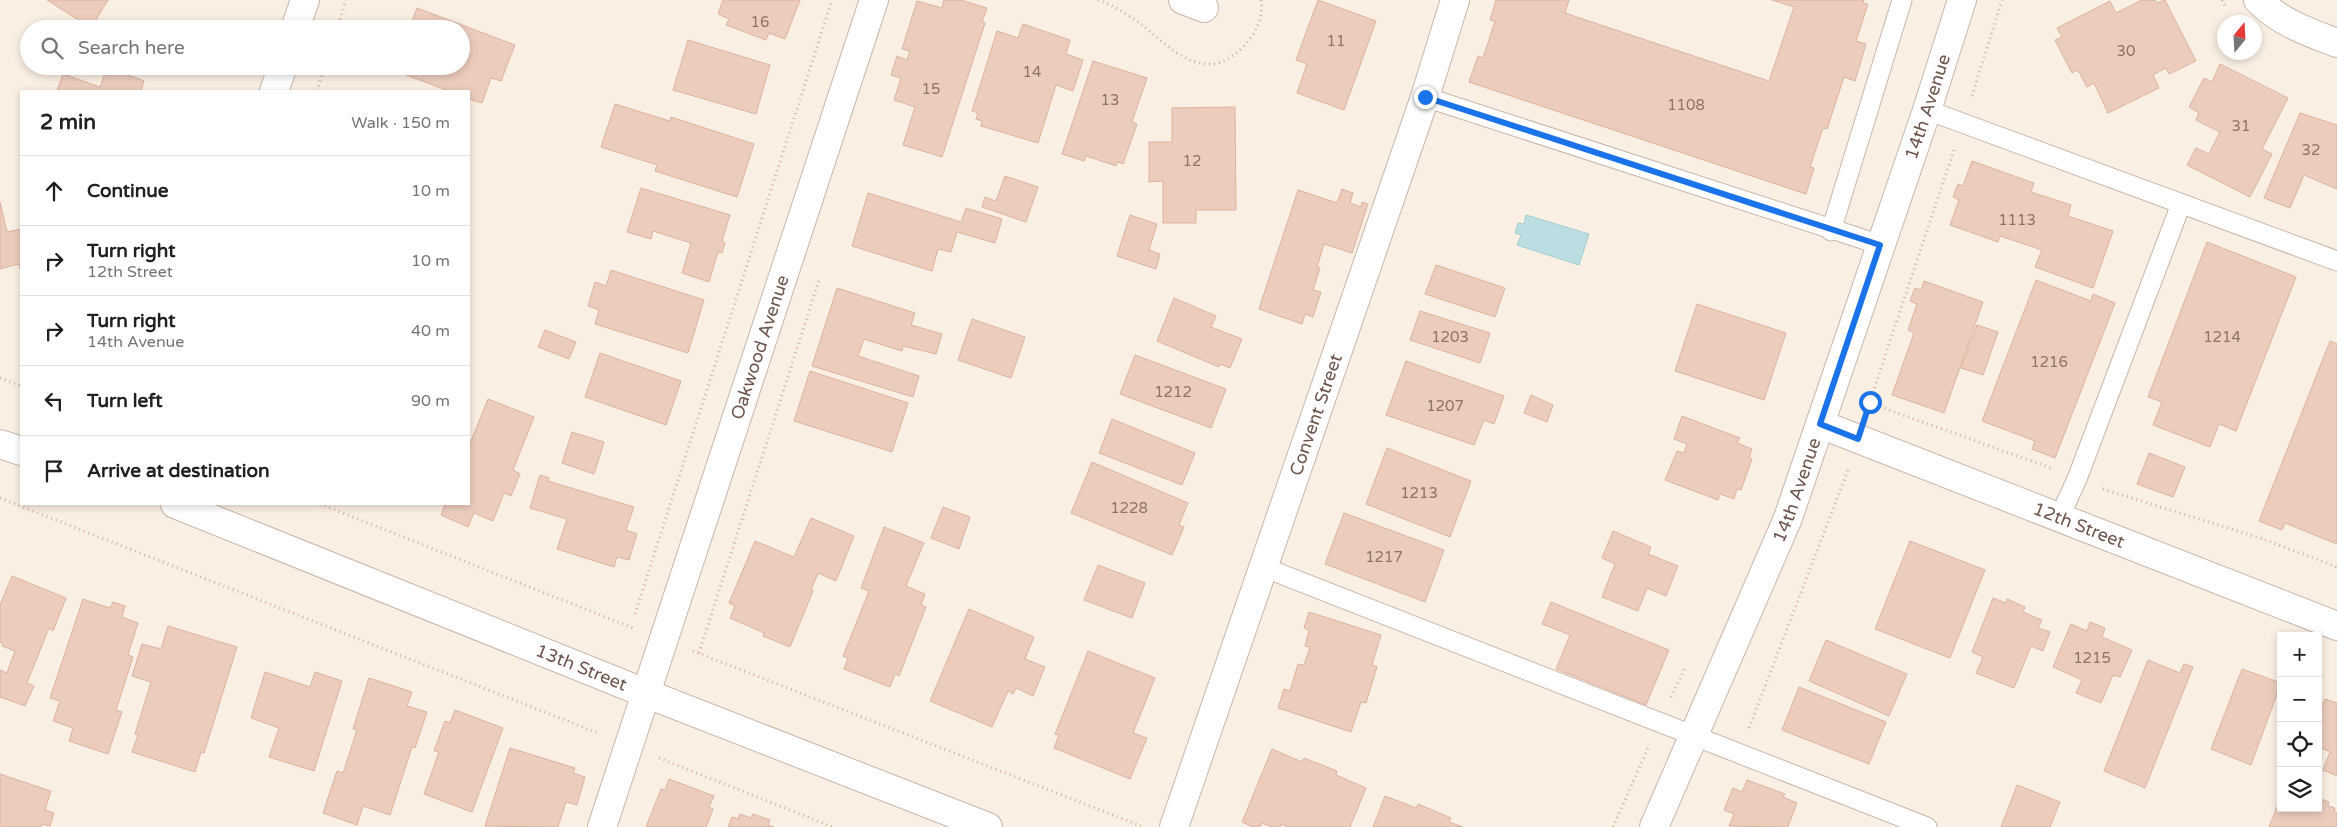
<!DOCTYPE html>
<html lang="en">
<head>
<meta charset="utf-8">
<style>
	:root { --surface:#fff; --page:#f6f6f6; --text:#202124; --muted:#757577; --line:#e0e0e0 }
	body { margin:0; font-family:"Varela Round",sans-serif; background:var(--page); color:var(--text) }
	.controls { position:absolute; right:15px; bottom:15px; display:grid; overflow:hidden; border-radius:0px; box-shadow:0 2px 8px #0003 }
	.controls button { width:45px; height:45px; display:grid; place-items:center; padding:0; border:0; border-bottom:1px solid var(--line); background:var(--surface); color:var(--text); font:25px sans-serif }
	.compass { position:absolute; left:2217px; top:15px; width:45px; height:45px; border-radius:50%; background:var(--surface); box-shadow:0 2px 8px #0003; rotate:18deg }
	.stop { position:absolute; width:15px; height:15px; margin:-11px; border:4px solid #1a73e8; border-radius:50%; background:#fff }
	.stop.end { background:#1a73e8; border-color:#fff; box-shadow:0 1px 5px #0008 }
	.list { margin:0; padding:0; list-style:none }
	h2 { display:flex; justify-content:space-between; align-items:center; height:65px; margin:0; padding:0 20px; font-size:21px }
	h2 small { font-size:16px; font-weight:400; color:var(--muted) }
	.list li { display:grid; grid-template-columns:32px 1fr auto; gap:15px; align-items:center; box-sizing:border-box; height:70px; padding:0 20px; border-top:1px solid var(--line) }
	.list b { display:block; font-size:19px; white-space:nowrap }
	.list p { margin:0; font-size:16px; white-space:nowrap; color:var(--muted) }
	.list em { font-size:16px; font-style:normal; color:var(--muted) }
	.icon { flex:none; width:28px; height:28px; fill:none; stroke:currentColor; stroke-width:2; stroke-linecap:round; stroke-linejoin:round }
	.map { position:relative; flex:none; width:2337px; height:827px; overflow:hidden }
	.search { position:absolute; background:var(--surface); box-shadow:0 2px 8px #0003; left:20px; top:20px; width:450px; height:55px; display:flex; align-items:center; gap:12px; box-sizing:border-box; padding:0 18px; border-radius:28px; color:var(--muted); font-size:19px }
	.panel { position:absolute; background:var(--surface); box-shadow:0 2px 8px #0003; left:20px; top:90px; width:450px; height:415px; border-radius:0px }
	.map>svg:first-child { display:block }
	.water { fill:#badee1; stroke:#a1ced2 }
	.building { fill:#ecccbd; stroke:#ddb29f }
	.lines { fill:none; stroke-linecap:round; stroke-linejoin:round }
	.lane-casing { stroke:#c9b6ab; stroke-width:21 }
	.street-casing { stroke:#c9b6ab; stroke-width:30 }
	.path { stroke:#d1b0a1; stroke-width:3; stroke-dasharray:1 4; stroke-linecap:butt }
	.lane { stroke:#fff; stroke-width:19 }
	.street { stroke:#fff; stroke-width:28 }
	.route { stroke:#1a73e8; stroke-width:6 }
	.labels { text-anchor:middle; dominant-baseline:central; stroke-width:5; stroke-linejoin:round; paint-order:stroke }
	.number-label { font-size:15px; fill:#8e7368 }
	.street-label { font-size:18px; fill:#6f554c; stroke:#fdf3e9 }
</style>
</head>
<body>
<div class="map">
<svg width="2337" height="827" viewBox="0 0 2337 827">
	<rect width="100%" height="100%" fill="#faefe3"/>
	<path class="water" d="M1526,215L1589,234L1579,265L1517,245L1521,235L1515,233L1518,223L1524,224Z"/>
	<path class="building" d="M47,0H108L91,28Z
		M723,0H800L785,39L769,33L766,40L726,25L729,19L718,14Z
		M944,0H961L987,8L982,22L985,23L942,157L903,145L915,107L894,100L901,78L891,75L897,56L907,60L910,51L902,49L917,1L942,8Z
		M1318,0L1376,21L1344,110L1297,93L1307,64L1296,60Z
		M1496,0H1569L1565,13L1769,81L1794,7L1772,0H1864L1863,3L1868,4L1856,41L1866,44L1855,81L1844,77L1827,129L1823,128L1810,167L1814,168L1806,194L1469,82L1478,56L1483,58L1495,21L1490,20Z
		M2142,0H2155L2157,3L2165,0L2196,61L2169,74L2166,68L2153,75L2159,88L2108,113L2094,83L2087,87L2078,70L2072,73L2055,40L2062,37L2057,28L2110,1L2116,13Z
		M417,8L515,45L501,81L491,78L482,103L469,99V91H449L382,66H461V29H409Z
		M1023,24L1070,40L1066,54L1083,60L1073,91L1056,85L1038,143L981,126L982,121L976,119L978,113L972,111L997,31L1018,38Z
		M688,40L770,65L756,114L673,90Z
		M1093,61L1147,78L1132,122L1137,124L1123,164L1117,162L1116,166L1086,156L1084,161L1062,154Z
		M2220,64L2288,98L2262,149L2272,154L2250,197L2187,165L2196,148L2209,154L2220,132L2196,120L2199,113L2189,107L2204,78L2212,82Z
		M107,67L144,81L141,91H57L63,74L100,87Z
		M615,104L670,121L671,117L754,144L737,197L655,171L657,165L601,147Z
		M1235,107L1236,210H1196V223H1163V181L1149,182V142H1172V108Z
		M2300,113L2337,125V189L2304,175L2290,208L2264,198Z
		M1972,161L2034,183L2031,192L2071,205L2068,216L2113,231L2093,288L2035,267L2042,250L2000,236L1998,242L1950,225L1959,200L1953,197L1958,184L1963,186Z
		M1005,176L1038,187L1026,222L982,207L985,197L996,201Z
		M641,188L730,215L722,241L725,243L722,253L718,252L709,282L682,273L691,243L653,231L651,239L627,232Z
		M1342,189L1353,193L1350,203L1361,207L1362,202L1368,204L1352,253L1324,244L1317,267L1320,268L1313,290L1321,292L1313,317L1305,314L1302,324L1259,309L1298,190L1337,203Z
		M868,193L961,222L966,208L1002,219L995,243L957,232L951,252L938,249L932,271L852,246Z
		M0,202L7,232L21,229V272L19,264L0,269Z
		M1130,215L1157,224L1149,250L1160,254L1156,269L1117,256Z
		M2207,242L2296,277L2236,431L2219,424L2210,447L2153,425L2162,402L2148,397Z
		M1436,265L1505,288L1495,317L1425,294Z
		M611,270L704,300L688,353L595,324L599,310L588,306L595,282L606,286Z
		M2036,280L2091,301L2093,294L2115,303L2055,458L2032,449L2035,441L1982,421Z
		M1924,281L1983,302L1944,413L1892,395L1914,333L1908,330L1917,304L1910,301L1915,288L1921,290Z
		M837,288L915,313L911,325L942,334L936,354L903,346L902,351L864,339L858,356L919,376L913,397L812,366Z
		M1174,298L1216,316L1211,327L1242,339L1230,368L1220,364L1219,367L1157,341Z
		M1697,304L1786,333L1764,400L1675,371Z
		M1420,311L1490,333L1480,363L1410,340Z
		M972,319L1025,337L1011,378L958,360Z
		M1977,325L1998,332L1983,375L1961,368Z
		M545,330L576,342L569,359L538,347Z
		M2330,341L2337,344V544L2285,523L2282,530L2259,521Z
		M600,353L681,381L666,425L585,397Z
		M1135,355L1226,389L1211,428L1120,394Z
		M1406,361L1504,396L1494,424L1484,420L1474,445L1386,415Z
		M810,371L908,403L892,452L794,421Z
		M1531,395L1553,405L1547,422L1524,413Z
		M488,399L534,417L513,470L520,474L511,496L504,493L493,521L474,513L468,527L441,515L445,504H469V446Z
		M1682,416L1740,438L1737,443L1752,449L1749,458L1752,459L1741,490L1737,489L1734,499L1720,494L1718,500L1665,480L1677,451L1684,453L1687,444L1674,439Z
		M1112,419L1195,453L1182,485L1099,453Z
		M572,432L604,442L594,474L562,463Z
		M1387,448L1471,481L1450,537L1366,504Z
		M2149,453L2185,467L2173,497L2137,484Z
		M1092,462L1188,503L1179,525L1184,527L1172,555L1071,513Z
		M540,475L549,478L548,481L634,507L626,530L637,534L629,560L617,557L614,567L557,549L567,519L530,508Z
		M943,507L970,517L959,549L931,538Z
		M1344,513L1444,550L1425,602L1325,564Z
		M811,518L854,536L836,581L818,573L811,590L813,591L790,647L763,636L764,633L730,618L735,606L729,603L755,541L794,557Z
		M884,527L924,543L906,586L925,594L921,605L926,607L899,676L895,674L890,687L844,669L848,658L843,656L869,591L861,588Z
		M1613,531L1651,547L1648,554L1678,566L1666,596L1647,588L1638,611L1602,597L1615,564L1602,558Z
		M1910,541L1985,570L1950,658L1875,629Z
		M1098,565L1145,583L1132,618L1084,600Z
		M12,576L66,598L53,631L49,628L27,683L34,686L25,706L0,697V670L7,673L15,651L2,646L3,644L0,642V605Z
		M1993,598L2006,603L2007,599L2025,607L2023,612L2042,620L2038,628L2050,632L2043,651L2031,646L2014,688L1976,673L1983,657L1972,652Z
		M83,599L110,608L113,602L125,606L122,617L138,623L128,655L133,657L116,710L122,712L108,754L69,741L73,728L53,721L60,701L50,698Z
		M1551,602L1669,650L1646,705L1556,669L1570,635L1542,624Z
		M969,609L1034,637L1025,659L1045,667L1033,696L1016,688L1013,694L1008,691L992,727L930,701Z
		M1309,612L1381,635L1372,665L1377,667L1366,703L1361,702L1351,732L1278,708L1284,689L1290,691L1298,664L1304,665L1310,647L1305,646L1309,630L1304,628Z
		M2090,622L2105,628L2102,637L2132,650L2120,677L2113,675L2101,703L2076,693L2082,680L2053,667L2071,624L2087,631Z
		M168,626L237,647L204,753L201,752L195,772L132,752L138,735L135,734L151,682L132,676L142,644L161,649Z
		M1826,640L1907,674L1889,716L1809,681Z
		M1088,651L1155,678L1133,733L1147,738L1130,779L1054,748L1059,735L1055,734Z
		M2148,660L2180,673L2184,664L2193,667L2145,788L2104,771Z
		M2242,669L2281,683L2251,765L2211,749Z
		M265,672L310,687L315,672L342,681L314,771L269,757L279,728L251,718Z
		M369,678L412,692L407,706L427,712L415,748L412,747L390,815L363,806L357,825L323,813L337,771L343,773L357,730L353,729Z
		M1799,687L1886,722L1869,764L1782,730Z
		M2325,699L2337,703V776L2323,770L2330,752L2319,747L2318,750V704L2322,705Z
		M455,710L503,728L472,812L424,794L439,752L434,751L445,721L450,723Z
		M510,748L575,768L573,773L585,777L577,805L566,802L558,827L485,826Z
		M1272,749L1302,762L1304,758L1337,771L1336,775L1366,788L1350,827H1287L1281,824L1280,827H1272L1262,823L1260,827H1253L1242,822Z
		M0,774L51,791L45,810L54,813L50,826L42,824L41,827H0Z
		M669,779L714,796L709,807L713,809L706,827H646L661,789L665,790Z
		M1747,780L1785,794L1783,797L1797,803L1788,827L1729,826L1734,814L1724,810L1733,788L1742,792Z
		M2017,785L2060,802L2050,827H2001Z
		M1385,796L1416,808L1418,804L1451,818L1449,822L1463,827H1373Z
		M2281,797V808H2318V798L2329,802L2328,806L2335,808L2334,811L2337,813V827H2269Z
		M740,814L751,818L753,814L770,820L768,825L774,827H728L732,817L738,819Z"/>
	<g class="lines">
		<g class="lane-casing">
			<path id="lane" d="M1425,97L1881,245
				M1927,110L2337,261
				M1831,231L1902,0
				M2059,518L2077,479L2181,204
				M1263,567L1927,827"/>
		</g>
		<g class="street-casing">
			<g id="street">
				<path d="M1183,0L1204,8"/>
				<path d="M2258,0C2281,23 2308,32 2337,43"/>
				<path d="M295,29L305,0"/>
				<path d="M274,91L283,66"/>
				<path id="s1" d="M1820,424L2337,626"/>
				<path d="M0,444L21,451"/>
				<path id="s2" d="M175,504L645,693L988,827"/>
				<path id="s3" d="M602,827L874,0"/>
				<path id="s4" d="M1174,827L1425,97L1455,0"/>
				<path id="s5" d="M1654,827L1788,518L1927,110L1962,0"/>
			</g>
		</g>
		<path class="path" d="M1098,0C1112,5 1126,13 1138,22C1170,46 1202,87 1242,48C1255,35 1264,18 1261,0
			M2222,0L2225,6
			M337,29L346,0
			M317,91L325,66
			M1972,96L2002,0
			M0,378L21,386
			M1861,400L2051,468
			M1868,407L1954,150
			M2103,489L2263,539L2337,567
			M0,498L598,733
			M320,504L633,628
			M635,614L832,0
			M693,651L1141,826
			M699,653L820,277
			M1671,697L1686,666
			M1749,728L1848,470
			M659,758L833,827
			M1613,827L1648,748"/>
		<use href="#lane" class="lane"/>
		<use href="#street" class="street"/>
	</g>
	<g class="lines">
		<path class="route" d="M1425,97L1880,245L1820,424L1858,439L1870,402"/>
	</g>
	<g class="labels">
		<g class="number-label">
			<text x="760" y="22">16</text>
			<text x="1336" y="41">11</text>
			<text x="2126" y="51">30</text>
			<text x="1032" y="72">14</text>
			<text x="931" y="89">15</text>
			<text x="1110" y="100">13</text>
			<text x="1686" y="105">1108</text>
			<text x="2241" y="126">31</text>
			<text x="2311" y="150">32</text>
			<text x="1192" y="161">12</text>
			<text x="2017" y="220">1113</text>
			<text x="1450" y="337">1203</text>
			<text x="2222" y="337">1214</text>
			<text x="2049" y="362">1216</text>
			<text x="1173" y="392">1212</text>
			<text x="1445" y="406">1207</text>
			<text x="1419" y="493">1213</text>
			<text x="1129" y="508">1228</text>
			<text x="1384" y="557">1217</text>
			<text x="2092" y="658">1215</text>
		</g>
		<g class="street-label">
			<text stroke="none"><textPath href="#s5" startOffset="771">14th Avenue</textPath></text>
			<text stroke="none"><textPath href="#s3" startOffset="505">Oakwood Avenue</textPath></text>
			<text stroke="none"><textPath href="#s4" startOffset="436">Convent Street</textPath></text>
			<text stroke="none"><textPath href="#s5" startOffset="366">14th Avenue</textPath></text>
			<text stroke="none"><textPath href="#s1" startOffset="278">12th Street</textPath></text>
			<text stroke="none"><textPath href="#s2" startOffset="438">13th Street</textPath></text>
		</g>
	</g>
</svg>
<div class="controls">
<button>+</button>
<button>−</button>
<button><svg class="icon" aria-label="locate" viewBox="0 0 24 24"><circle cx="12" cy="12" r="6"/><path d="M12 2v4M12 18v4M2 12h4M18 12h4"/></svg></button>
<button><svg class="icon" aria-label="layers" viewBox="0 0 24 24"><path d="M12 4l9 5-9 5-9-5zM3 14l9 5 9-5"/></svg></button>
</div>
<svg class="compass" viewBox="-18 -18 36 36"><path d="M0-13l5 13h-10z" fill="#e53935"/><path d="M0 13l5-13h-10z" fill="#757577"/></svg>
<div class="stop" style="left:1870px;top:402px"></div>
<div class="stop end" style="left:1425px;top:97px"></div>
<div class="search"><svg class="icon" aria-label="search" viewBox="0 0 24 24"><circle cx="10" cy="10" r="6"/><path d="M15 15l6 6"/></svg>Search here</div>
<section class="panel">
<h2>2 min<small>Walk · 150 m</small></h2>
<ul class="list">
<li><svg class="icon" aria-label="ahead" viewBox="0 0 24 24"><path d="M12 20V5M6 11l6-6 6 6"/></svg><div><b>Continue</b></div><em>10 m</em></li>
<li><svg class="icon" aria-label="right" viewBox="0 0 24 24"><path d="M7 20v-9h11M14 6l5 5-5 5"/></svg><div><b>Turn right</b><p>12th Street</p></div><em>10 m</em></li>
<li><svg class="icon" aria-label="right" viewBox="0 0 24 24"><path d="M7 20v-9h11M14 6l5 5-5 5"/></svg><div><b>Turn right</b><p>14th Avenue</p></div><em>40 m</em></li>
<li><svg class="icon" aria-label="left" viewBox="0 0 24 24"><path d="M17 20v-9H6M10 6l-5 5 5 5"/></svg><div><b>Turn left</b></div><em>90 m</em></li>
<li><svg class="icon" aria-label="arrive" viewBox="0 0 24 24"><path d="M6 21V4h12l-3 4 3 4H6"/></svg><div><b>Arrive at destination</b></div></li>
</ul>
</section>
</div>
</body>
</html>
